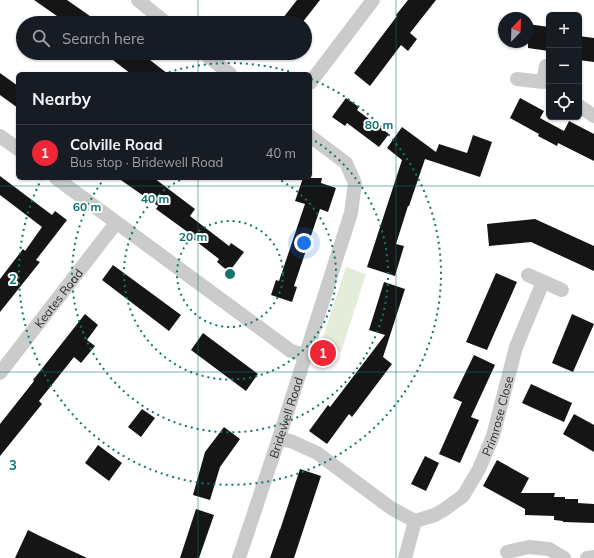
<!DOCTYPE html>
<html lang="en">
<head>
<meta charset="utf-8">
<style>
	:root { --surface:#171b24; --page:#242831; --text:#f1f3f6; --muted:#9ea1a6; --line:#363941; --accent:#ee2635 }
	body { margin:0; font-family:Mulish,sans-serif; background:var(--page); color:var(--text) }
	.controls { position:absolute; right:12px; top:12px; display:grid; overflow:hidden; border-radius:6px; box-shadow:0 1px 3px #0004 }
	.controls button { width:36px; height:36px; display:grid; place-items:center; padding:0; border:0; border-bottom:1px solid var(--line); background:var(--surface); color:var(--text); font:20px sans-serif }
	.compass { position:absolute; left:498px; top:12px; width:36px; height:36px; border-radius:50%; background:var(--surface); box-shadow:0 1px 3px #0004; rotate:23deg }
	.you { position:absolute; left:304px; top:243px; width:14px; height:14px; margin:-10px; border:3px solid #fff; border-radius:50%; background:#1a73e8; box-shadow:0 0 0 6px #1a73e833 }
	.badge { display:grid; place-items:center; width:26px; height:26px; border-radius:50%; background:var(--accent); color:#fff; font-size:13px; font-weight:700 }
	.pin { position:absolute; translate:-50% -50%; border:2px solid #fff; box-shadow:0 1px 4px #0006 }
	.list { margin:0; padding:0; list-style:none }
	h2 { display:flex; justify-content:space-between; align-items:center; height:52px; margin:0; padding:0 16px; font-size:17px }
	h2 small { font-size:13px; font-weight:400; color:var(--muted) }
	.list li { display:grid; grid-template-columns:26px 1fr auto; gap:12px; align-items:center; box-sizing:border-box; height:56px; padding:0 16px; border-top:1px solid var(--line) }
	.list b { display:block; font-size:15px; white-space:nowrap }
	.list p { margin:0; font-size:13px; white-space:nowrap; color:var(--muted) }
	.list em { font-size:13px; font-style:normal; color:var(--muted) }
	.icon { flex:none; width:22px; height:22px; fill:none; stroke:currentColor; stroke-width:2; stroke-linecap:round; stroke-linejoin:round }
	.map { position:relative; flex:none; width:594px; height:558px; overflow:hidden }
	.search { position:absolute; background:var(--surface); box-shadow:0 1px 3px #0004; left:16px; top:16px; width:296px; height:44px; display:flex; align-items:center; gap:10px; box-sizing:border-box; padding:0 14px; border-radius:22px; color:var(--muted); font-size:15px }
	.panel { position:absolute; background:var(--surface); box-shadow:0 1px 3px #0004; left:16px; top:72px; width:296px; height:108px; border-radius:6px }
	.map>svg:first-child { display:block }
	.green { fill:#e4ecda }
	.building { fill:#151515 }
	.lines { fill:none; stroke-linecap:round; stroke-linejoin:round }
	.minor { stroke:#cbcbcb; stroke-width:14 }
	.grid { fill:none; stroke:#0f766e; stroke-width:1; stroke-opacity:0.55 }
	.ring { fill:none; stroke:#0f766e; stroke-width:2; stroke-dasharray:2 4 }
	.labels { text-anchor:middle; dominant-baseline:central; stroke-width:4; stroke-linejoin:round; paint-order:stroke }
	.street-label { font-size:12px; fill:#2e2e2e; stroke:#fff }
	.grid-label { font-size:13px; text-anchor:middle; font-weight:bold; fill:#0f766e; stroke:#fff; stroke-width:4; stroke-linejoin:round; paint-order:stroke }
	.centre { fill:#0f766e; stroke:#fff; stroke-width:2 }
	.ring-label { font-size:12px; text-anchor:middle; font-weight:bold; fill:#0f766e; stroke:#fff; stroke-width:4; stroke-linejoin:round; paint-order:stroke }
</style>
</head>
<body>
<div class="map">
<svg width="594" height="558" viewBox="0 0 594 558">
	<rect width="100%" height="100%" fill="#fff"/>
	<path class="green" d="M346,267L366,274L341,352L320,346Z"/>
	<path class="building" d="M34,0H67L100,23H67Z
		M297,0H320L302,23H279Z
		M408,0H436L410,33L417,39L408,51L401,45L370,86L354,73L397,16L396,15Z
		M528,24L549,27V51L528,48Z
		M579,36L594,38V62L579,60Z
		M104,53H141L168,74H131Z
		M0,73L18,86V108L0,95Z
		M346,98L359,107L357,110L389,134L379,147L347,123L345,126L332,117Z
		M520,98L544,111L540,118L564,131L569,121L594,134V161L558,143L557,146L538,136L539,134L510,118Z
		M402,127L436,152L439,144L467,153L473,135L492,142L480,177L425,159L409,206H408L396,244L404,246L395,276L367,267L402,160L387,148Z
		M0,176L52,215L55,211L67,220L36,260L40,262L0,312V279L23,249L25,251L42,227L0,195Z
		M118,178H154L195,209L190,216L229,246L231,243L244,252L229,272L217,262L219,259L188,235L189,233L156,209L158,206Z
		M303,178H322L321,183L336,188L328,212L320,209L294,286L297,287L292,302L271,295L276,280L279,281L305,204L295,201Z
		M535,219L594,246V271L531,242L489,246L487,224Z
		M113,265L181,315L169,331L102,280Z
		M496,273L517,282L487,350L466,342Z
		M384,282L405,289L383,357L392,364L352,417L349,414L327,444L309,431L328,405L330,407L385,335L369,330Z
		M85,314L98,325L87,340L95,346L81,363L74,357L39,401L42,404L0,456V424L34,381L33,380Z
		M572,314L594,324L573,372L552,363Z
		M203,333L258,374L246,391L191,350Z
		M474,355L495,365L471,417L479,420L460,463L439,454L462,402L453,398Z
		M531,384L572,403L564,422L522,403Z
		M142,409L155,418L141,437L128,427Z
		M574,414L594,425V452L563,434Z
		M224,427L240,439L220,467L210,500L193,495L205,452Z
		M98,445L122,463L109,481L85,463Z
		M425,456L439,463L426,491L411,484Z
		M497,460L529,478L521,493H555L554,497H565V499H578V503L594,504V523L563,522V521L554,520V516L525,515V509L483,486Z
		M300,469L321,476L294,558H270L280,529V530Z
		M196,509L214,515L199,558H180Z
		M28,530L40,536L87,558H15Z"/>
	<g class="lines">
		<g class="minor">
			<path d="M138,0L166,23"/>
			<path d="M204,53L230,74"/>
			<path d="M517,79L543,82L546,66"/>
			<path d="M310,83L373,0"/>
			<path d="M579,106L594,116"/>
			<path d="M0,136L18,149"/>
			<path d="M56,178L291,351L305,355"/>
			<path d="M528,275L562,290"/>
			<path id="s1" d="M0,373L116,223"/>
			<path id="s2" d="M279,438L293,442L317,453L391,508L415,521L435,515L445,509L463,496L479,469L493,436L516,347L543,282"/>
			<path d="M507,552L529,547L549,549L564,558"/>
			<path id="s3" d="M239,558L279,438L351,213L355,183L346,163L310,136"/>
			<path d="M405,558L415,521"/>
			<path d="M587,558L594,557"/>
		</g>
	</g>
	<path class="grid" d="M198,0V23M396,0V558M198,53V74M198,178V558M0,186H594M0,372H594"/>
	<g class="ring">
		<circle cx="230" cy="274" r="53"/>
		<path d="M276 178A106 106 0 1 1 184 178"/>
		<path d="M310 138A158 158 0 1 1 104 179"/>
		<path d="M163 74A211 211 0 0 1 297 74M311 79A211 211 0 1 1 42 178"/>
	</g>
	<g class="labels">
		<g class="street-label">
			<text stroke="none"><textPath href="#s1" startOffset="95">Keates Road</textPath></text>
			<text stroke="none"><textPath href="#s2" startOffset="303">Primrose Close</textPath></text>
			<text stroke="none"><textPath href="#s3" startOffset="148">Bridewell Road</textPath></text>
		</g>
	</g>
	<g class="grid-label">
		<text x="13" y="284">2</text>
		<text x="13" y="470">3</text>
	</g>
	<circle cx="230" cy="274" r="6" class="centre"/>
	<g class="ring-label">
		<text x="379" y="129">80 m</text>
		<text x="155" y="203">40 m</text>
		<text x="87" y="211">60 m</text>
		<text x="193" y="241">20 m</text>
	</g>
</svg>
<div class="controls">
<button>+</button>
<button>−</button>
<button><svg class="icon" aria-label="locate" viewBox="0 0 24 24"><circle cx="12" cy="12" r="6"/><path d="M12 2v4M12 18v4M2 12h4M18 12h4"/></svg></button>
</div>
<svg class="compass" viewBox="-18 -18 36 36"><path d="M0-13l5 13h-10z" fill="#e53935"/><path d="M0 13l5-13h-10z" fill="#9ea1a6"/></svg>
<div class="you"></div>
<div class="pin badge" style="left:323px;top:353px">1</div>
<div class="search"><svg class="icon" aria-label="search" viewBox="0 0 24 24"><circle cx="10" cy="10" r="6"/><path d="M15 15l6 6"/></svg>Search here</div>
<section class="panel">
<h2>Nearby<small></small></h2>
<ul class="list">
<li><span class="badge">1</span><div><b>Colville Road</b><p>Bus stop · Bridewell Road</p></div><em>40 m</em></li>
</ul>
</section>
</div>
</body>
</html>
